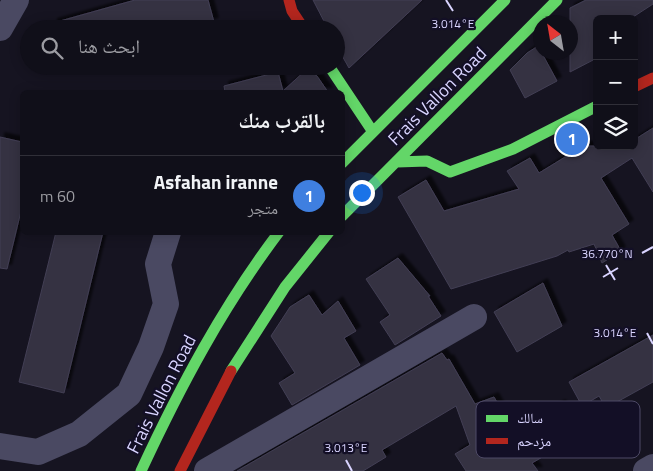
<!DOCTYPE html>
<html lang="ar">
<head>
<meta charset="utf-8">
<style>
	:root { --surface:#100f19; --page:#191822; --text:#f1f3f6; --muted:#9c9ca2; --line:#302f38; --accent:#1a73e8 }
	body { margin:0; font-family:"Titillium Web","Noto Naskh Arabic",sans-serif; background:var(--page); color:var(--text); direction:rtl }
	.controls { position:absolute; right:15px; top:15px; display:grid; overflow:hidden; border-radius:8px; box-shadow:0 2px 12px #0003 }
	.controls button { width:45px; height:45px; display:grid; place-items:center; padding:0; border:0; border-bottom:1px solid var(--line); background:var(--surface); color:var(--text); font:25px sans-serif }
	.compass { position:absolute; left:533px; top:15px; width:45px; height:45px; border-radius:50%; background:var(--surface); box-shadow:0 2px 12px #0003; rotate:329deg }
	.you { position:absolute; left:361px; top:192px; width:18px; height:18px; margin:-12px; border:4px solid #fff; border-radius:50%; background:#1a73e8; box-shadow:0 0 0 8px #1a73e833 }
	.badge { display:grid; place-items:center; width:32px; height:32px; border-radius:50%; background:var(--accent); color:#fff; font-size:16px; font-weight:700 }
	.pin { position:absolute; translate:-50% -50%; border:2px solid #fff; box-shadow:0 1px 5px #0006 }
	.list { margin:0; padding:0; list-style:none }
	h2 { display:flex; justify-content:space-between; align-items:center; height:65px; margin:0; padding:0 20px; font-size:21px }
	h2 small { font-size:16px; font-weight:400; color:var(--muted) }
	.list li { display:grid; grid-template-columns:32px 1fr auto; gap:15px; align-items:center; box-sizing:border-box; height:80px; padding:0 20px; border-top:1px solid var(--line) }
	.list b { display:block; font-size:19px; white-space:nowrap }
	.list p { margin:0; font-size:16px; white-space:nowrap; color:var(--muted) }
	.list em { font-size:16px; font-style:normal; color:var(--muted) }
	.icon { flex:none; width:28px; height:28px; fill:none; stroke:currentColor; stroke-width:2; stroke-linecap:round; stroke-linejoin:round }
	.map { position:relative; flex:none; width:653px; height:471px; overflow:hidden; direction:ltr }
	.search { position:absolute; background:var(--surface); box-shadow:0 2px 12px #0003; left:20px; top:20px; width:325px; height:55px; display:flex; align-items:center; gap:12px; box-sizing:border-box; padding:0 18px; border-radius:28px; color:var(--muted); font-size:19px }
	.panel { position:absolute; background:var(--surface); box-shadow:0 2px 12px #0003; left:20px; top:90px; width:325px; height:145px; border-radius:8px; direction:rtl }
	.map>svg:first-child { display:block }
	.building { fill:#343243; stroke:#433f54; filter:url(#shadow) }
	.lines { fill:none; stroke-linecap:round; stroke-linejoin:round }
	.street { stroke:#4a4962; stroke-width:26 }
	.fast { stroke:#63d668; stroke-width:11 }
	.jam { stroke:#b3261e; stroke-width:11 }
	.ticks { fill:none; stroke:#d9d4ff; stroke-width:2 }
	.labels { text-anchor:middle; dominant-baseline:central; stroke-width:4.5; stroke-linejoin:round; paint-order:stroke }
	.street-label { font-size:18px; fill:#d9d4ff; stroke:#130f26 }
	.key { fill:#130f26; stroke:#4e4a67; stroke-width:1 }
	.key-label { font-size:14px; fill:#d9d4ff }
	.ticks-label { font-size:12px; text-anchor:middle; fill:#d9d4ff; stroke:#130f26; stroke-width:4.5; stroke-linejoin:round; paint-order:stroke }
</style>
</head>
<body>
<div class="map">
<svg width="653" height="471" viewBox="0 0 653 471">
	<defs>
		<filter id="shadow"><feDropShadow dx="4.5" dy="-4.5" stdDeviation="1" flood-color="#0009"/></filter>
	</defs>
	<rect width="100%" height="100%" fill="#161421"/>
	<path class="building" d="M135,0H208L214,22L188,29H53V23Z
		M313,0H422L349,68L336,45V29H328Z
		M586,0H653V4L630,19H597V58L570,72V8Z
		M538,46L557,81L525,98L510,70L527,53Z
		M307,69L317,76L328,92H225L224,86L278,72L283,91Z
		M653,128V192L632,158L601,178L629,224L612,235L621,251L602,263L594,244L569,252L568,250L557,256L451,289L398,197L426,180L444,211L519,189L507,171L530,158L539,173L583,146H634V140Z
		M0,137L22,142V207L7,269L0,268Z
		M56,232H103L64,393L19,382Z
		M398,258L430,296H428L441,316L395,345L380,322L390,315L366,279Z
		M543,283L562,326L517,352L494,312Z
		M309,295L322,315L338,301L356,331L344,338L360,365L292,405L279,383L295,373L271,336L290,307Z
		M653,335V382L606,408L599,396L582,406L569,382Z
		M442,353L447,360L449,359L475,404L494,397L513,431L561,404L579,436L532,463L538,471H466L455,454L470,445L456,406L382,450L386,457L363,471H237Z"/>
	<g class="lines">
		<path class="street" d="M0,28L16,0
			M0,446L38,452L79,434L129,394L151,347L166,304L158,264L168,232
			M207,471L474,317
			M646,471L653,467"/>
		<path class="fast" d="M329,66L373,132
			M397,162L427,161L450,172L513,149L597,106
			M342,163L505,0
			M342,216L557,0
			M231,371L285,287L329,232
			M141,471C180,387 223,306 279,232"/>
		<path class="jam" d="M289,0L292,11L304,29
			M634,87L653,78
			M180,471L231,371"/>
	</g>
	<path class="ticks" d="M446,0L453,11M642,253L653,247M606,265L615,280M603,277L618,268M647,333L653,344M346,460L352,471"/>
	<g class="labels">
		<g class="street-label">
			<text transform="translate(437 96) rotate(-45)">Frais Vallon Road</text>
			<text transform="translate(161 394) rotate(-63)">Frais Vallon Road</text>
		</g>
	</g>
	<rect x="476" y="401" width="164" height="57" rx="8" class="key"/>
	<rect x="486" y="415" width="22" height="7" fill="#63d668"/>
	<rect x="486" y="438" width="22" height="6" fill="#b3261e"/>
	<g class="key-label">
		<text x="517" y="423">سالك</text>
		<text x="517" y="446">مزدحم</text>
	</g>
	<g class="ticks-label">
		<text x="453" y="28">3.014°E</text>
		<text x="607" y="258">36.770°N</text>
		<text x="615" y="337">3.014°E</text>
		<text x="346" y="452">3.013°E</text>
	</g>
</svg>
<div class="controls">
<button>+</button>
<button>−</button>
<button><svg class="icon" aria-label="layers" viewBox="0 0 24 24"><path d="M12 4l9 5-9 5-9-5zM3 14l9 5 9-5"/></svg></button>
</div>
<svg class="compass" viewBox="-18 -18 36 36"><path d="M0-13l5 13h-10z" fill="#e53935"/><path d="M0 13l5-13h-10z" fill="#9c9ca2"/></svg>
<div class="you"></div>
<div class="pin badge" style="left:572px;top:139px;background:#3f7fe0">1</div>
<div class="search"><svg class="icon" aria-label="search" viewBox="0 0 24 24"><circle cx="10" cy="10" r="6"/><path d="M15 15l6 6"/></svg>ابحث هنا</div>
<section class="panel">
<h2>بالقرب منك<small></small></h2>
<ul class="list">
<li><span class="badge" style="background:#3f7fe0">1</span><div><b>Asfahan iranne</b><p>متجر</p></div><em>60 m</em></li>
</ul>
</section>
</div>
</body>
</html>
